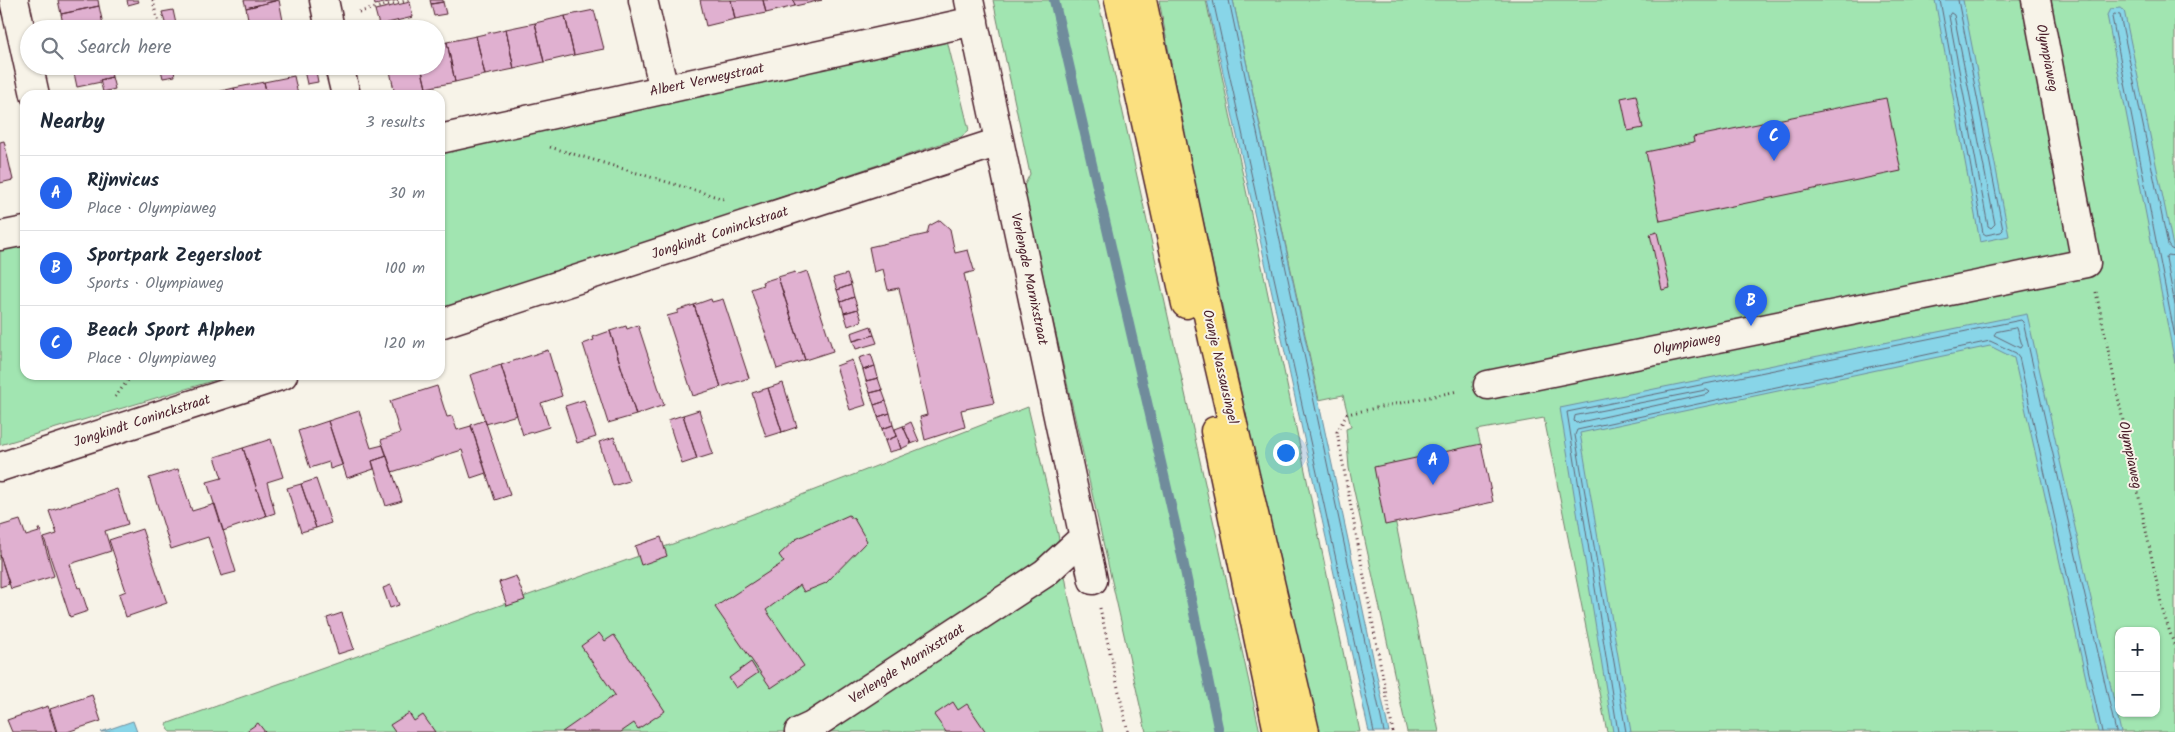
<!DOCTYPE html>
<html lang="en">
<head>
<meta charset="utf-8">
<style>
	:root { --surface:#fff; --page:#f2f2f3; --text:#1f2937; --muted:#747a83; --line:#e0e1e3; --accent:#2563eb }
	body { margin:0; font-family:Kalam,sans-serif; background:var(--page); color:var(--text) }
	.controls { position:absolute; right:15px; bottom:15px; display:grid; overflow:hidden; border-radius:10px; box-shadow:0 1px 4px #0004 }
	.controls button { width:45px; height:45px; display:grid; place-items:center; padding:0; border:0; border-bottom:1px solid var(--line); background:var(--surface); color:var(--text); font:25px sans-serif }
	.you { position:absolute; left:1285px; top:452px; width:18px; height:18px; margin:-12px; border:4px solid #fff; border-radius:50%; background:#1a73e8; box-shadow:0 0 0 8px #1a73e833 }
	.badge { display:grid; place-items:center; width:32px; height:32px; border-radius:50%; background:var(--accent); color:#fff; font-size:16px; font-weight:700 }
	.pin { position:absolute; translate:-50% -41px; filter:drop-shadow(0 1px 2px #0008) }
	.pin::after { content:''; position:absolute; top:26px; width:18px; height:15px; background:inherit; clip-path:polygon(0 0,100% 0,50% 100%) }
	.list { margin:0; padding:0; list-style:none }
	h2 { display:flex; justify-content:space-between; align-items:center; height:65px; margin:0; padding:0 20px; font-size:21px }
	h2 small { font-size:16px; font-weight:400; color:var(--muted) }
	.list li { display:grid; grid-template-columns:32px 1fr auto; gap:15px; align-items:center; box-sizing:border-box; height:75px; padding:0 20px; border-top:1px solid var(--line) }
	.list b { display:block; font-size:19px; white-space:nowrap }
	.list p { margin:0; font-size:16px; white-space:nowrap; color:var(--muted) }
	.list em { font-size:16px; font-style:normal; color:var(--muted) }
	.icon { flex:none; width:28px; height:28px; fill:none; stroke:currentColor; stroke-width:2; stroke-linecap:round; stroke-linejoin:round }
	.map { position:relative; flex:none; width:2175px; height:732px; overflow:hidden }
	.search { position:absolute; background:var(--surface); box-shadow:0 1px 4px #0004; left:20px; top:20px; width:425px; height:55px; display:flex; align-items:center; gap:12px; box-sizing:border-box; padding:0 18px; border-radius:28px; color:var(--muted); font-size:19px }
	.panel { position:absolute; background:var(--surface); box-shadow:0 1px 4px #0004; left:20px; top:90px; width:425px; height:290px; border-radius:15px }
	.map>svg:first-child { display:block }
	.green { fill:#a1e5b1; stroke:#76826e; fill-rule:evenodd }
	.water { fill:#88d5e8; stroke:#6f8c9c }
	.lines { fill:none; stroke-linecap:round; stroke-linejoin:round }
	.shore { stroke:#636877; stroke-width:1 }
	.stream { stroke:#6f8c9c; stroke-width:10 }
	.building { fill:#e0b0d0; stroke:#4a1f2b }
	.minor-casing { stroke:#4a1f2b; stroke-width:31 }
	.major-casing { stroke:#4a1f2b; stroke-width:31 }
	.path { stroke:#4a1f2b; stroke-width:3; stroke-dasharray:1 4; stroke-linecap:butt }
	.minor { stroke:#f7f3e8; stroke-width:28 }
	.major { stroke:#fbe080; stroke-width:28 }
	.labels { text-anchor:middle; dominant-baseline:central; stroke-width:4; stroke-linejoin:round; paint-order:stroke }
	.street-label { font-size:14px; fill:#4a1f2b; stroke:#f7f3e8 }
</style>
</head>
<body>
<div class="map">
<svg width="2175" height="732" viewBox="0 0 2175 732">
	<rect width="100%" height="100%" fill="#f7f3e8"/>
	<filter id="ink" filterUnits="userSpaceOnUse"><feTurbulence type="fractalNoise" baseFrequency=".02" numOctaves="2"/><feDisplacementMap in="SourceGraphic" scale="10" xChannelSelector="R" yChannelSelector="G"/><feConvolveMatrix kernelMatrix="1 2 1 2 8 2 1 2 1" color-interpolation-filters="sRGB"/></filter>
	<g filter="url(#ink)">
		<path class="green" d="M993,0H1098L1260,732H1146L1023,188L1030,174Z
			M1159,0H1206L1360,732H1316L1187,147Z
			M1233,0H2175V732H1607L1544,418L1477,430L1482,450L1384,466L1439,732H1407L1349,468L1346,429L1351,427L1343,395L1319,400ZM2119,631H2156V713H2119Z
			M947,40L969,130L961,137L440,312V149Z
			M25,241V375H232L0,445V247Z
			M1028,407L1058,534L1069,599L1103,732H170L166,724L709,531Z"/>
		<path class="water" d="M1207,0H1233L1389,732H1369Z
			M1935,0H1963L2009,236L1980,242Z
			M2120,8L2124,10L2175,256V363L2107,15L2110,9Z
			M2027,314L2121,732H2098L2014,358L1990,346L1580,433L1631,732H1613L1560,408Z
			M133,721L137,732H101Z"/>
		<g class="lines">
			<path class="shore" d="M1213,0L1374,732
				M1229,0L1384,732
				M1940,0L1983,233L1986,235L2001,232L2003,230L1958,0
				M1951,13L1954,15L1995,224L1991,228L1988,226L1949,16Z
				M2175,250L2171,249L2168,245L2120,15L2114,14L2112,17L2175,337
				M2175,256L2168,255L2166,258L2175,305
				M2017,328L2022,345L2020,348L1994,335L1996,332Z
				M1707,390L1710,392L1708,394L1576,423L1574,421L1575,416Z
				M1618,732L1567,412L2021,320L2023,322L2116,732
				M1626,732L1575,435L1577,430L1990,341L2016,353L2019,357L2102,732"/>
			<path class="stream" d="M1054,0L1175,523L1219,732"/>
		</g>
		<path class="building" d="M58,0H98L99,6L61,14Z
			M127,0H138L139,2L128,5Z
			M244,0H278L246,8Z
			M279,0L284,26L270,29H250L246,8Z
			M374,0H398L375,5Z
			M430,0H443V2L431,4Z
			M700,0H731L735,19L706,26Z
			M731,0H763L766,13L735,19Z
			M763,0H793L795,6L766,13Z
			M793,0H822L795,6Z
			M410,2L413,17L379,25L375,10Z
			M443,2L446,14L434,16L431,4Z
			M99,6L104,29H64L61,14Z
			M173,10L176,24L166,26L162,12Z
			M594,10L604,49L574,55L565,16Z
			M565,16L574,55L544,62L535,23Z
			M535,23L544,62L514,69L506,29Z
			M506,29L514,69L485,75L476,36Z
			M476,36L485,75L455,82L447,42Z
			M447,42L455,82L426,88L421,66H436V45Z
			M106,66H110L112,77L100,80L101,82L77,87L74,73Z
			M160,66H173L175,76L163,78Z
			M303,66H315L318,82L307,84Z
			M389,66H421L426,88L395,95Z
			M294,76L298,95H267L264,82Z
			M112,77L115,89L103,92L100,80Z
			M264,82L267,95H236L234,88Z
			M234,88L236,95H205Z
			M1636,95L1643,128L1628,131L1621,98Z
			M1886,98L1901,171L1660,221L1646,152L1694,142L1693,137Z
			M4,141L13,180L0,183V142Z
			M940,220L950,229L955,253L968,250L974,270L975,271L964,274L994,403L961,410L965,427L925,440L920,417L927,415L899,288L888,290L883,269L874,272L869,247L927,234L929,226Z
			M1657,232L1670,288L1662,290L1650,234Z
			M807,271L833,351L805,360L778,277L795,272L796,275Z
			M847,274L851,285L837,290L833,278Z
			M778,277L805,360L777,369L751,289L763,285L762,282Z
			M851,285L854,297L841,302L837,290Z
			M854,297L858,309L844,313L841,302Z
			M711,299L712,302L723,299L749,378L721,387L694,305Z
			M694,305L721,387L693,396L667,316L678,313V310Z
			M858,309L862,321L848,326L844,313Z
			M638,325L664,405L636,415L610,331L626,326L627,329Z
			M871,326L874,335L853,341L851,333Z
			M610,331L636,415L608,423L583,344L594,340L593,337Z
			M874,335L877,343L856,349L853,341Z
			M548,350L562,396L541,403L549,427L523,435L501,365Z
			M871,354L875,366L863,370L859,358Z
			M852,360L866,405L850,410L836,366Z
			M501,365L517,415L486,424L470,375Z
			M875,366L878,378L866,381L863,370Z
			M878,378L882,390L870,393L866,381Z
			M783,383L797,427L782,432L768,388Z
			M437,386L447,417L452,416L457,430L471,426L486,473L471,478L462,450L392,472L381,440L400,433L390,401Z
			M768,388L782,432L766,437L752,393Z
			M882,390L886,401L874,405L870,393Z
			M584,400L596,437L577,443L565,406Z
			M886,401L890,413L878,417L874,405Z
			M699,410L713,454L697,459L683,415Z
			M359,411L371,448L383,445L387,456L372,461L374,469L347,478L328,421Z
			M890,413L893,425L882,429L878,417Z
			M683,415L697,459L682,464L668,420Z
			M485,420L510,495L495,500L471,425Z
			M328,421L342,465L330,469L329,462L310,468L298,431Z
			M911,422L919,441L911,444L903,426Z
			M893,425L897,436L885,441L882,429Z
			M903,426L911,444L901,449L895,429Z
			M897,436L901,449L889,452L885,441Z
			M614,437L629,481L613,486L599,442Z
			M271,439L283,477L267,482L275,513L266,516L243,448Z
			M1481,444L1493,502L1385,525L1374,467Z
			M243,448L266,516L223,531L207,482L222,478L215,457Z
			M387,456L402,501L386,506L372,461Z
			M178,469L192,511L215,504L236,572L221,576L208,537L171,549L149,478Z
			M316,479L331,523L316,528L301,484Z
			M301,484L316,528L301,532L287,488Z
			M117,489L128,524L105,531L111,551L70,564L78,588L80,587L88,611L70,617L44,538L57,534L49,511Z
			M849,515L852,519L853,517L867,541L826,583L804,592L800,585L766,610L804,666L771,688L715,607L784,562L779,555L796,539Z
			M20,520L26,536L39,532L38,529H40L54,576L11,589L0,555V526Z
			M142,529L167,603L126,617L119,594L126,591L109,540Z
			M661,537L667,556L641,565L635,546Z
			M0,555L9,584L0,587Z
			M516,576L525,600L507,606L499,582Z
			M391,585L399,605L390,608L383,588Z
			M342,613L354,649L338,654L327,618Z
			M599,633L605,641L614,635L665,711L638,729L634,723L621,732H562L615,695L581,646Z
			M751,662L758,673L736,688L729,678Z
			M92,695L101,721L67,732H57L50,709Z
			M953,702L958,710L967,704L986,732H946L934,715Z
			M48,706L56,732H12L7,720Z
			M409,713L414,721L423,715L435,732H395L390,725Z
			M258,723L265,732H245Z"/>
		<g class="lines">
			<g class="minor-casing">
				<path id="minor" d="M14,0L35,95
					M324,0L330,29
					M643,0L664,90
					M969,0L1093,580
					M339,66L346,95
					M440,139L974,21
					M0,236L25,231
					M440,324L999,142
					M1488,385L2086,263L2036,0
					M0,467L283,375
					M799,732L812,726L1045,573L1083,538"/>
			</g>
			<g class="major-casing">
				<path id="major" d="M1119,0L1186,304
					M1142,0L1213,339L1305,732
					M1215,431L1278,732"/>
			</g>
			<path class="path" d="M153,0L159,29
				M359,12L409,0
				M285,29L299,26
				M62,73L92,66
				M550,147L724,199
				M2096,292L2163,612L2175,647
				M115,397L132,375
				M1100,608L1128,732
				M1393,732L1337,432L1347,414L1458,391"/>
			<use href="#minor" class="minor"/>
			<use href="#major" class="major"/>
		</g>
	</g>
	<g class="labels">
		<g class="street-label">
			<text transform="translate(2047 58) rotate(79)">Olympiaweg</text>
			<text transform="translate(707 80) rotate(-12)">Albert Verweystraat</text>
			<text transform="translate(720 233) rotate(-18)">Jongkindt Coninckstraat</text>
			<text transform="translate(1029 279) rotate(78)">Verlengde Marnixstraat</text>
			<text transform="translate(1687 344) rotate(-11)">Olympiaweg</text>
			<text transform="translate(1220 367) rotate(77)">Oranje Nassausingel</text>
			<text transform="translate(142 421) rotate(-18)">Jongkindt Coninckstraat</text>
			<text transform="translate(2130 455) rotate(78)">Olympiaweg</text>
			<text transform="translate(907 664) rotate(-33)">Verlengde Marnixstraat</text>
		</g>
	</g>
</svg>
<div class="controls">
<button>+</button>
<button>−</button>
</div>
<div class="you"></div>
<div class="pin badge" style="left:1433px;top:485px">A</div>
<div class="pin badge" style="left:1751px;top:326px">B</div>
<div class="pin badge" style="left:1774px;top:161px">C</div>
<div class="search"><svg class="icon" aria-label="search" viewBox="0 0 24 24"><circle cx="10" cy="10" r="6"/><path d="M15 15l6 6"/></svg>Search here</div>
<section class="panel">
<h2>Nearby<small>3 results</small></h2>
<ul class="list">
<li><span class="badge">A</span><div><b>Rijnvicus</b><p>Place · Olympiaweg</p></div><em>30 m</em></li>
<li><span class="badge">B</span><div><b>Sportpark Zegersloot</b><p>Sports · Olympiaweg</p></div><em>100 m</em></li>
<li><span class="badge">C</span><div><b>Beach Sport Alphen</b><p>Place · Olympiaweg</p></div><em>120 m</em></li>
</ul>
</section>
</div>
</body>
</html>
